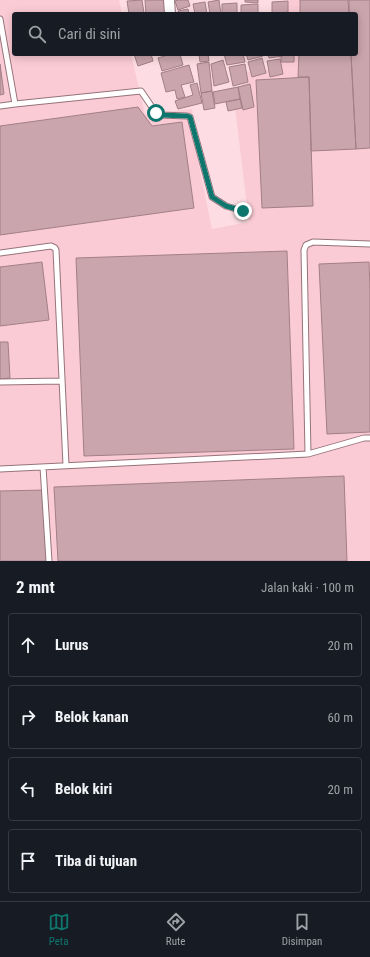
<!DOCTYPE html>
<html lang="id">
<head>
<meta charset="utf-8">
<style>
	:root { --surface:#171b24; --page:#20242c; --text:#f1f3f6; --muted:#9ea1a6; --line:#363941; --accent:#0f766e }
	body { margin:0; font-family:"Roboto Condensed",sans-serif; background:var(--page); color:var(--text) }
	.stop { position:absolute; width:12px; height:12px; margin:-9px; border:3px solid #0f766e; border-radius:50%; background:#fff }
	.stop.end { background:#0f766e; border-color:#fff; box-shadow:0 1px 4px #0008 }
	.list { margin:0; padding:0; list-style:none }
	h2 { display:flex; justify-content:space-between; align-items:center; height:52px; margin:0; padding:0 16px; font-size:17px }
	h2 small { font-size:13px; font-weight:400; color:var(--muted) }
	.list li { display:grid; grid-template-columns:26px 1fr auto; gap:12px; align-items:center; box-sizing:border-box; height:64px; margin:0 8px 8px; padding:0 8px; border:1px solid var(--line); border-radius:4px }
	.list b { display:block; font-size:15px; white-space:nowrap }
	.list em { font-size:13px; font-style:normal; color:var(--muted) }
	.icon { flex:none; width:22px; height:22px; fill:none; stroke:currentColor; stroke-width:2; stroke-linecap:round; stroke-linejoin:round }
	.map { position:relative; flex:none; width:370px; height:561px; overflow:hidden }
	.search { position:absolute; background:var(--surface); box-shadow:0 2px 10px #0003; left:12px; right:12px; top:12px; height:44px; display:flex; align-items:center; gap:10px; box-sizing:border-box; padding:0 14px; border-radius:4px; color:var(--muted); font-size:15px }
	.sheet { height:340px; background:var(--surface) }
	nav { display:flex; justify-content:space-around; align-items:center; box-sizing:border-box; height:56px; border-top:1px solid var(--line); background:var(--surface); font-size:11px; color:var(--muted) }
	nav a { display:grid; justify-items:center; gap:2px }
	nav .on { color:var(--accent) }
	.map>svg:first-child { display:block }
	.built { fill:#fbcbd5 }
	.building { fill:#caa5ad; stroke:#a27f86 }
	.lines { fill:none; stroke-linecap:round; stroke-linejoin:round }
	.lane-casing { stroke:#96737a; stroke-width:7 }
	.street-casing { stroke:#96737a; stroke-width:12 }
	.lane { stroke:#fff; stroke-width:5 }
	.street { stroke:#fff; stroke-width:10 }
	.route { stroke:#0f766e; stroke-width:5 }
</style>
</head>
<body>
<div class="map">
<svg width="370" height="561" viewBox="0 0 370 561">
	<rect width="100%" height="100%" fill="#fddde3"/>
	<path class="built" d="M0,0H119L122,14H14V54H131L145,114L192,109L197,156L212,229L249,222L235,108L241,100L242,72L278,69V56L282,54H356V14H288V0H370V561H0Z"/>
	<path class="building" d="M142,0L144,13L129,14L127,1Z
		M145,0H167L169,13L146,14Z
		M178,0H188L190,6L178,10L175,1Z
		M219,0L221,14H210L208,2Z
		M245,0H258V3L245,2Z
		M300,0H348L349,14H300Z
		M349,0H370V148L356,149L351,54H356V14H349Z
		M288,1V12L272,14V2Z
		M205,2L207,14H195L193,4Z
		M237,3V14H222V4Z
		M258,4V14H241V5Z
		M188,9L189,14H179L178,11Z
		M134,54H151L153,61L138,66Z
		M171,54H180L183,65L162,71L158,58Z
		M199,54H208L209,61L200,62Z
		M224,54H243L245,62L227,65Z
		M246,54H262L263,56L248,60Z
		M268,54H282L283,56L269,58Z
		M281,54H294V62H281Z
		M299,54H351L356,149L311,151L309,77H298Z
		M262,58L266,73L252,77L248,62Z
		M280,59L283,74L270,77L267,61Z
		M223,60L229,82L214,86L211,64Z
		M209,62L212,91L201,93L197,64Z
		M0,64L4,94L0,95Z
		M245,64L248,82L233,86L229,67Z
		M189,65L194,82L181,85L185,97L177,99L175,90L166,92L161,73Z
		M309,77L313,206L262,208L256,80Z
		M197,83L202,103L178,109L175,101L193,95L190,85Z
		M250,84L254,107L243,110L238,87Z
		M238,87L240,99L215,104L213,92Z
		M212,91L215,108L204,110L201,93Z
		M240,99L242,108L228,111L226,102Z
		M138,107L152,126L182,122L194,208L0,235V126Z
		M287,251L294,449L84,456L76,258Z
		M42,262L49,320L0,326V267Z
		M369,262L370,288V432L327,434L319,264Z
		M0,342H8L10,378L0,379Z
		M344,476L347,561H58L54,487Z
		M44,490L47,561H0V491Z"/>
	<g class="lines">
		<g class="lane-casing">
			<path id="lane" d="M0,19L15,104L141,91L156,113L160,115L187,116L190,117L212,197L226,206L243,211
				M0,106L15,104
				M0,253L51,246L55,248L56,250L66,465
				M0,382L62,381
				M308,454L304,250L306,245L313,242L370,244
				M43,467L49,561
				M0,469L308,454L364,438H370"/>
		</g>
		<g class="street-casing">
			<path id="street" d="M169,0L170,14"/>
		</g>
		<use href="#lane" class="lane"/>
		<use href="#street" class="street"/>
	</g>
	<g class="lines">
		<path class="route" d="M156,113L160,115L187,116L190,117L212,197L226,206L243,211"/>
	</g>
</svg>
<div class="stop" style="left:156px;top:113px"></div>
<div class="stop end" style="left:243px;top:211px"></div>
<div class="search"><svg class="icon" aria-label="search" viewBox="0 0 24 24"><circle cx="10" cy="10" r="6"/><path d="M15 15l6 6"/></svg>Cari di sini</div>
</div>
<section class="sheet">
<h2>2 mnt<small>Jalan kaki · 100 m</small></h2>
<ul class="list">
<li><svg class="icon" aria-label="ahead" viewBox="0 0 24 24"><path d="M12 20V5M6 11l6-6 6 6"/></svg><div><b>Lurus</b></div><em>20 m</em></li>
<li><svg class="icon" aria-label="right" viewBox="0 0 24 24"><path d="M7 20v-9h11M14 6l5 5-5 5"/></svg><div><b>Belok kanan</b></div><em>60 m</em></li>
<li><svg class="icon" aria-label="left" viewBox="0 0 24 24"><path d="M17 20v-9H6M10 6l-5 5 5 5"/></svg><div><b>Belok kiri</b></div><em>20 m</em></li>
<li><svg class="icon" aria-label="arrive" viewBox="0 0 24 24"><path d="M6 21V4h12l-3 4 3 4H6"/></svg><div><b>Tiba di tujuan</b></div></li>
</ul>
</section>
<nav>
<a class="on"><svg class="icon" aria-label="map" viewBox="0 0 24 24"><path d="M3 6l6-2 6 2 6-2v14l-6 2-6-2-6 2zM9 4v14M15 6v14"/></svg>Peta</a>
<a><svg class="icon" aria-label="directions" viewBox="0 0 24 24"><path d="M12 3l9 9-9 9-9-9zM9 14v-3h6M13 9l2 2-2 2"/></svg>Rute</a>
<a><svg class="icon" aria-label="saved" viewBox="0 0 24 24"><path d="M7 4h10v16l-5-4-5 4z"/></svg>Disimpan</a>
</nav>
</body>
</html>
